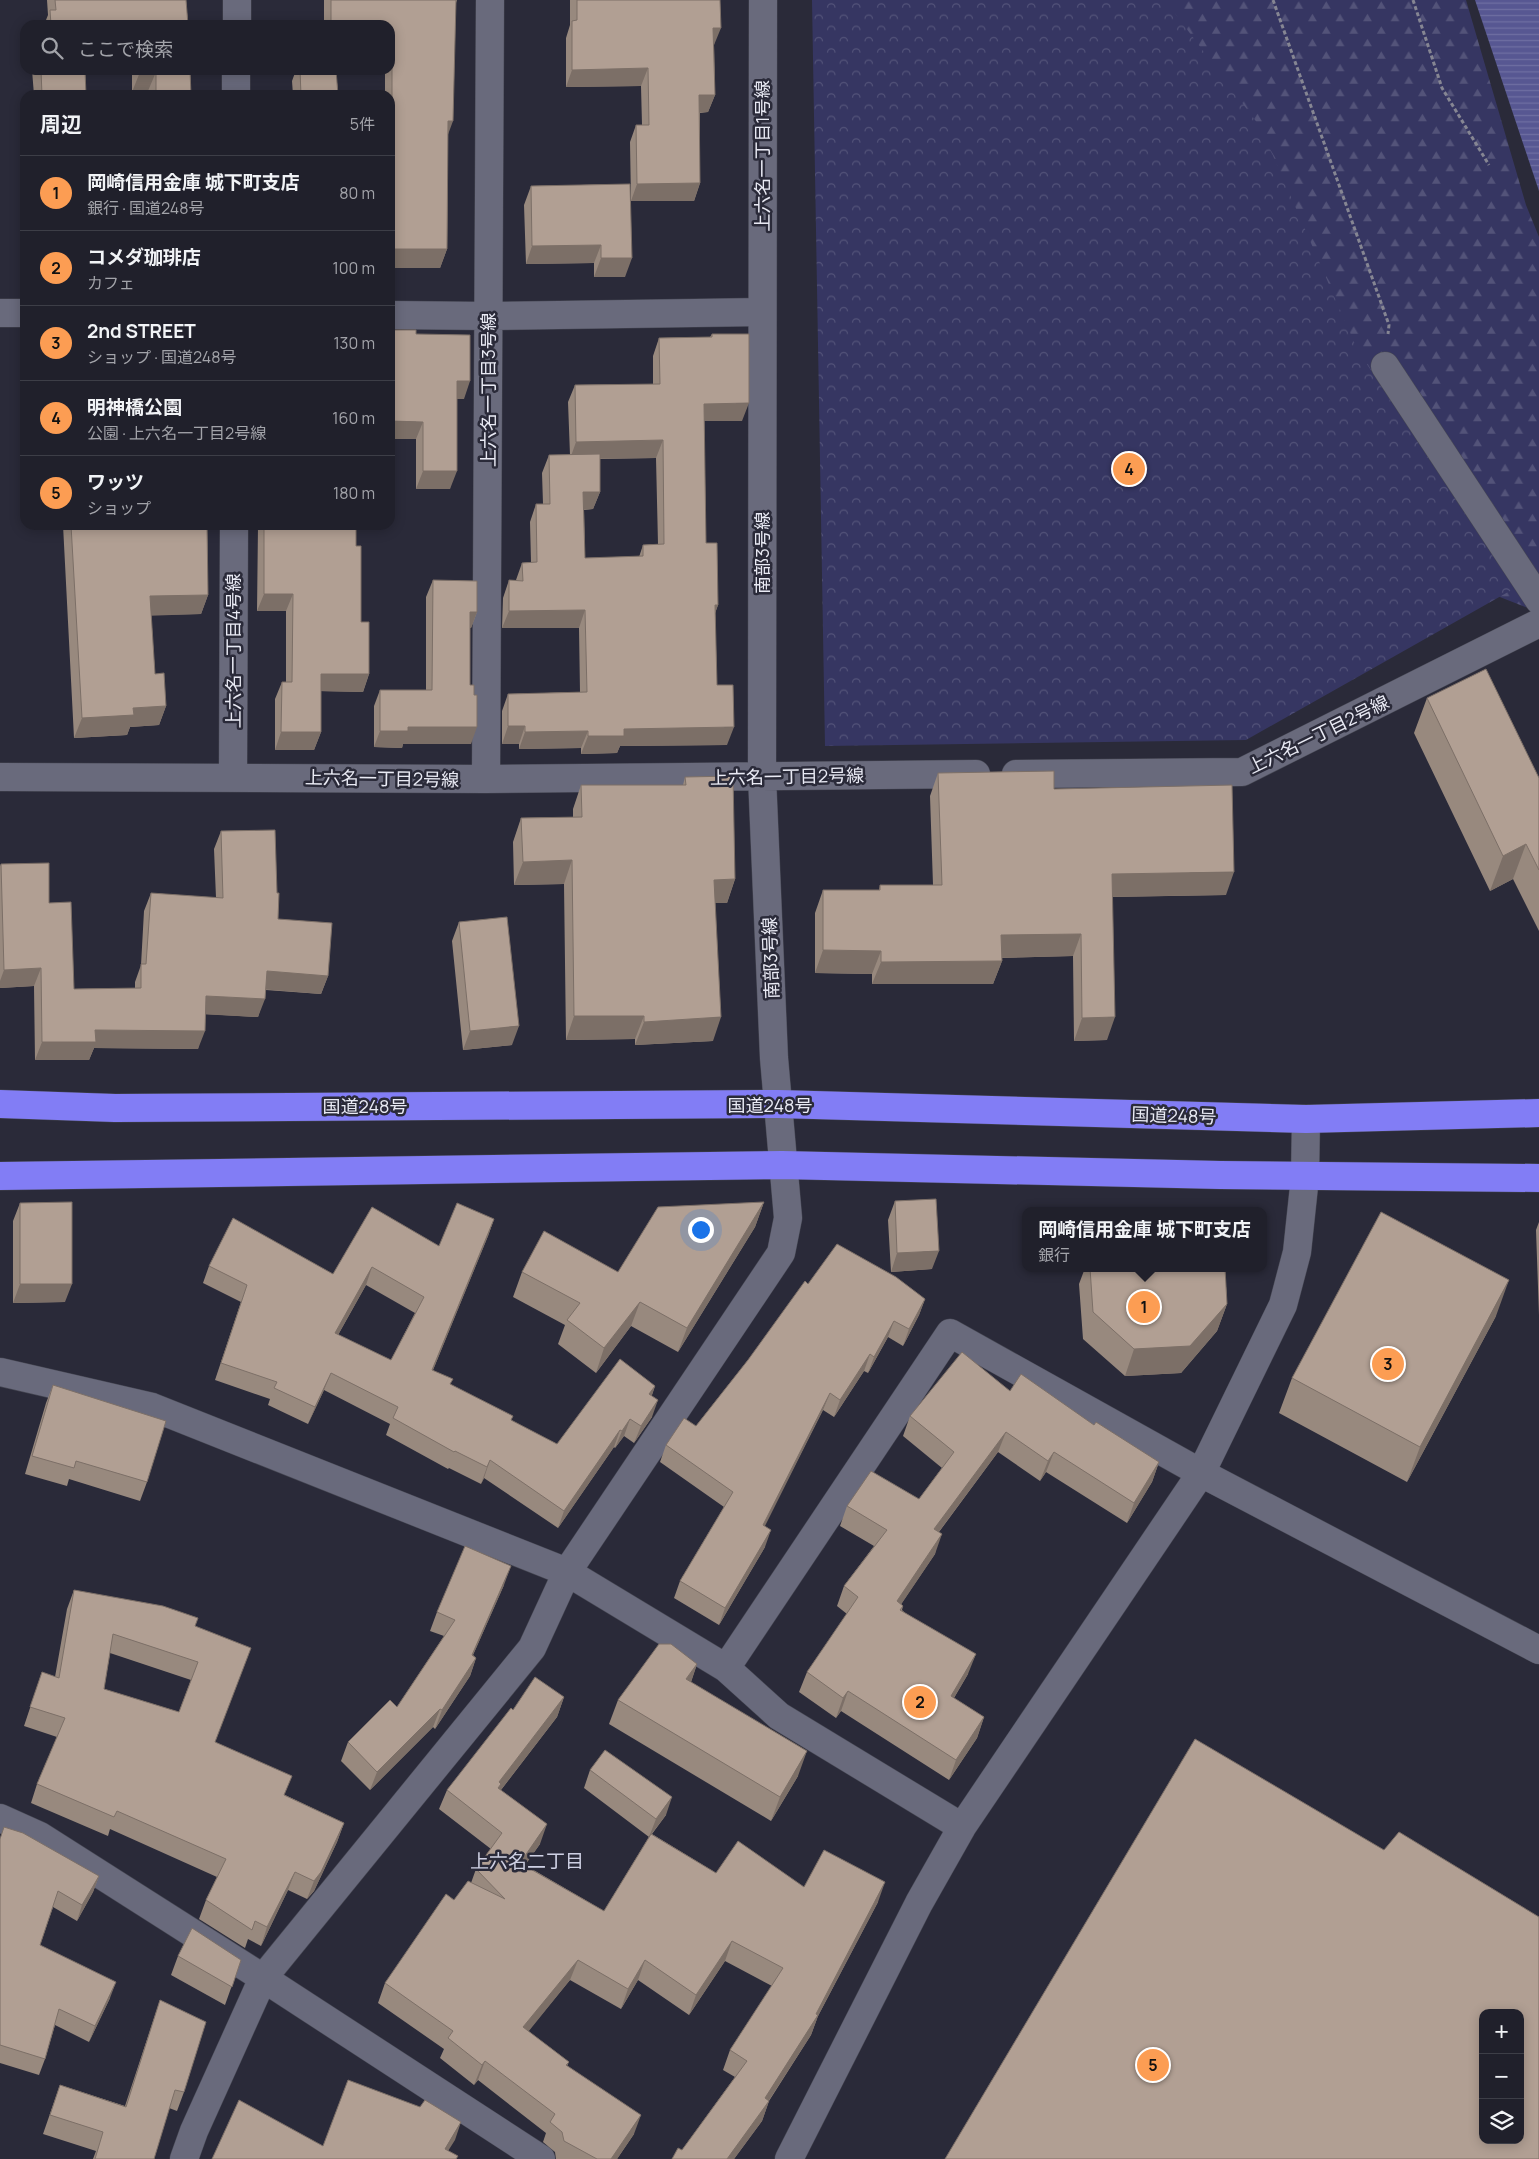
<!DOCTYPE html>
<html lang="ja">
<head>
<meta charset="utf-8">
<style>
	:root { --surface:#20202b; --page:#282833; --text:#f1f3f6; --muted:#a2a3a9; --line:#3d3e47; --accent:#fc9d53 }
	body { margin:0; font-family:Manrope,"Noto Sans JP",sans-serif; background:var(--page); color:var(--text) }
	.controls { position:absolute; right:15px; bottom:15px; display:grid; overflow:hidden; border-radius:10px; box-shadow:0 2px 12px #0003 }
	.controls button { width:45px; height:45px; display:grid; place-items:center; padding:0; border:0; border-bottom:1px solid var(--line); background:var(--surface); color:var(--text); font:25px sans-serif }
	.you { position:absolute; left:700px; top:1229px; width:18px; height:18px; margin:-12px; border:4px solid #fff; border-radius:50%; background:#1a73e8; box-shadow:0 0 0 8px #1a73e833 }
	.badge { display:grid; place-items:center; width:32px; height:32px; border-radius:50%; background:var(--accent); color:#111; font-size:16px; font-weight:700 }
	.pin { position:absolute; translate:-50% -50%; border:2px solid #fff; box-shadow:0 1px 5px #0006 }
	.popup { position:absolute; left:1022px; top:1207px; width:245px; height:65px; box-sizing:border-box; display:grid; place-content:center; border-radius:10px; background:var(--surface); filter:drop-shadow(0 1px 4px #0005); font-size:16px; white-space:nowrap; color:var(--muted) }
	.popup b { font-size:19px; color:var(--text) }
	.popup::after { content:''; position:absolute; left:50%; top:100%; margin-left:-10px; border:10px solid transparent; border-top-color:var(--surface) }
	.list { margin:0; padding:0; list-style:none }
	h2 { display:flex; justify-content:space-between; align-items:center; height:65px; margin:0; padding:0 20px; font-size:21px }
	h2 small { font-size:16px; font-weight:400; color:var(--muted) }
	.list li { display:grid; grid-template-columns:32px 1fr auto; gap:15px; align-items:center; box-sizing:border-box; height:75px; padding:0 20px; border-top:1px solid var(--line) }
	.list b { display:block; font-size:19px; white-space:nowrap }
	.list p { margin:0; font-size:16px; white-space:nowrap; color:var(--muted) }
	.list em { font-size:16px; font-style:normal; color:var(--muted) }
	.icon { flex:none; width:28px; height:28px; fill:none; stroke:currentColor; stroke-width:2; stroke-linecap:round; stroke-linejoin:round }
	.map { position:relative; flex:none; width:1539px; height:2159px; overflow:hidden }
	.search { position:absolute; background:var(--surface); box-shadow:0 2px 12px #0003; left:20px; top:20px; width:375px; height:55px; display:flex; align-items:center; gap:12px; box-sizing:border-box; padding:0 18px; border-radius:15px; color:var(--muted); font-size:19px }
	.panel { position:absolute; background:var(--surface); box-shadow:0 2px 12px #0003; left:20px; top:90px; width:375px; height:440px; border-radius:15px }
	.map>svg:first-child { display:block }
	.forest { fill:url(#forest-firs) }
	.park { fill:url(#park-crowns) }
	.water { fill:url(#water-rules) }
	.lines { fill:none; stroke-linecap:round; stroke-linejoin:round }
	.minor-casing { stroke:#464753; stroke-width:29 }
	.highway-casing { stroke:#464753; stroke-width:29 }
	.path { stroke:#868693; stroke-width:3; stroke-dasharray:4 2.5; stroke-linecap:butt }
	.minor { stroke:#696a7c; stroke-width:28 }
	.highway { stroke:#827df5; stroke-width:28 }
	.wall { fill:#98897e; fill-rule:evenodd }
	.shaded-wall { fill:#7c6f67 }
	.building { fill:#b19f93; stroke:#7c6f67; fill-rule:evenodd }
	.labels { text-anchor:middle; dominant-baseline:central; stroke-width:5; stroke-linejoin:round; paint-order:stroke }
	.street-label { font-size:18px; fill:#e9eaf4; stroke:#2a2a39 }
	.neighbourhood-label { font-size:19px; fill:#ced0e3; stroke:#2a2a39 }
</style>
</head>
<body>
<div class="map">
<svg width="1539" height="2159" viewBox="0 0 1539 2159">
	<defs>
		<pattern id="forest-firs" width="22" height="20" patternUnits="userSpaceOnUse" patternTransform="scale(1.25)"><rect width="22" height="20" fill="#363662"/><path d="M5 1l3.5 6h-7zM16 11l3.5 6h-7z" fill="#535379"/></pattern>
		<pattern id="park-crowns" width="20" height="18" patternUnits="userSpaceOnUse" patternTransform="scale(1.25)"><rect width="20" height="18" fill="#363662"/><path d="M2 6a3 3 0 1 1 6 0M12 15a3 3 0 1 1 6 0" fill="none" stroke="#535379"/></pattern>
		<pattern id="water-rules" width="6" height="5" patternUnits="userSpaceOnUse" patternTransform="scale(1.25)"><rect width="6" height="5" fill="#575792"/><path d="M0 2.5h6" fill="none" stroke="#6f6fa2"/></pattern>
	</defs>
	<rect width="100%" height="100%" fill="#2a2a39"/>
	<path class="forest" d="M1073,0H1466L1526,205L1539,237V603L1528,608L1487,592Z"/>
	<path class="park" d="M812,0H1165L1261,128L1358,351L1517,587L1246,740L825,746Z"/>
	<path class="water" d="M1475,0H1539V191Z"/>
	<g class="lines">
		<g class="minor-casing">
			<path id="minor" d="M237,25V0
				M236,95V70
				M0,313H25
				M390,315L488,316L762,312
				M1385,366L1539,600
				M1016,774L1242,772L1539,623
				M0,777L486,779L976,774
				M233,777L234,525
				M486,779L490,0
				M0,1372L152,1407L567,1572L726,1668L779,1716L962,1827
				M726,1668L950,1333L1201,1473L1539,1650
				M0,1818L40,1836L263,1978L541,2159
				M184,2159L194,2131L263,1978L532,1648L567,1572L781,1253L788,1218L774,1058L762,776L763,0
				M789,2159L919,1903L962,1827L1201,1473L1283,1305L1297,1252L1305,1177L1306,1119"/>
		</g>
		<g class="highway-casing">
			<path id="highway" d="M0,1104L115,1108L778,1104L1306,1119L1539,1113
				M0,1176L782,1165L1220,1175L1539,1178"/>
		</g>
		<path class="path" d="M1273,0L1389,325L1388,334
			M1413,0L1442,88L1489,165"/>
		<use href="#minor" class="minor"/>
		<use href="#highway" class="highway"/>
	</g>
	<path class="wall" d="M47,0H186L188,25H44L48,15Z
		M324,0H457L456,3L448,134L447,249L440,268H390V95H385V70H390V25H324Z
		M570,0H720L714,45L715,95L708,112L700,113V183L694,201H631L630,142L636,125H642L641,86L566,87V38L570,25Z
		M32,70H85L86,95H34Z
		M132,70H190L191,95H148V91L132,92Z
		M296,70H336L338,95H293L292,81Z
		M630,184L625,277H594V263L526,264L524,205L531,186Z
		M416,334L464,399H457L450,489H416Z
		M712,334L742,421H704L706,543L718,605L715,613L717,685L727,745L620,746L617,753L581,754V748L519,749V744H502V711L508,694L580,692L579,628H502L503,598L509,580H516L522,563L531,562L530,522L536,504H543L542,473L549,455H570L568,402L575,385L653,384V356L659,338L710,337ZM656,458L658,544L643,545L639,557L585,558L584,510L593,509L600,492V459Z
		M63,525H207L208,595L201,614L151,615L155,674L166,706L159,725L130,727L127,735L74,738Z
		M258,525H356V546L361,622L369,674L363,692L321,691V732L314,750H275V699L282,682H286V611H257Z
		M433,580L477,612L471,628H470V685L474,695L471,744H403L402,748L374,747V706L380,690H426V597Z
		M1427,698L1539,778V931L1513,879L1490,891L1414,733Z
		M938,773L1054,789L1226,895L1112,897L1107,1040L1074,1041L1073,956L1002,958V961L993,984H872V974L815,973V913L823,890H879L880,885H933L930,796Z
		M685,777L735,879L727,903H715L713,1041L635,1045V1039L566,1040L564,884L514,885L513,842L521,818L573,817V809L581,785H683Z
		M221,831L277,893L278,919L328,976L321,994L266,990L258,1017L205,1014L198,1049L94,1048L89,1060H35L34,986L0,988V866L1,864L49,903L74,989L135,988V982L141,965L144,911L151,893L216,898L214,849Z
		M459,922L512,1045L463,1050L452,941Z
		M895,1201L932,1269L891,1272L888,1220Z
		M764,1202L755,1227L678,1352L631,1326L596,1373L558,1344L565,1325L513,1297L522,1272H618Z
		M20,1203L65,1302L13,1303V1221Z
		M494,1219L488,1236L433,1370L451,1385L511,1421L557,1444L655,1386L652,1395V1417L634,1443L624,1436L615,1448L614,1447L558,1528L484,1478L481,1484L449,1468L448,1469L386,1435L390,1424L324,1390L308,1424L268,1405L270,1399L215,1380L241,1302L203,1283L209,1266L333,1274L439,1246ZM366,1285L415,1313L391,1360L338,1335Z
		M1539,1222V1315L1536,1230Z
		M1085,1268H1225L1227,1304L1217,1331L1181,1373L1125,1376L1083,1339L1079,1284Z
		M808,1284L925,1299L919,1315L903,1346L888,1337L868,1373L864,1371L834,1417L823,1410L764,1526L765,1547L719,1625L674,1598L680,1581L724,1507L660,1462L666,1445L696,1426Z
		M1496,1316L1407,1482L1279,1413L1292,1378Z
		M53,1385L147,1482L140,1501L69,1479L67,1486L25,1474L46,1403Z
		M1010,1391L1094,1425L1159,1462L1152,1482L1127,1523L1046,1472L1040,1481L998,1452L939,1532L935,1554L901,1604L903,1606L902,1610L968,1674L954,1698L984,1717L977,1738L949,1780L841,1711L836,1718L799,1692L807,1672L847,1614L837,1606L844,1586L874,1546L840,1526L847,1506L919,1499L942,1468L903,1436L910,1416Z
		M504,1585L473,1655L476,1658L470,1676L435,1729L433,1727L370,1790L341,1761L348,1742L397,1707L444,1636L430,1631L437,1612Z
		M74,1590L195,1626L215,1742L285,1795L344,1823L337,1842L314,1891L307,1899L288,1890L261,1946L248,1939L245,1948L199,1919L206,1900L217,1877L110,1829L108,1836L31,1803L37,1784L57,1737L24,1726L42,1672L55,1677L67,1609ZM110,1653L191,1680L179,1712L104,1689Z
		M697,1664L691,1682L798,1776L771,1821L609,1724L618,1700Z
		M564,1697L557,1717L501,1790L540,1844L525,1865L604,1911L649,1837L584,1788L590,1770L666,1815L652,1834L716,1873L804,1887L878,1902L818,2016L811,2035L769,2101L762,2121L734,2159H672L682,2150L735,2077L723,2070L730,2050L772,1986L725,1961L689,2015L638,1980L621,2009L570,1980L528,2031L569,2062L567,2066L634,2134L617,2159H556L555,2152L543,2142L546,2133L478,2080L474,2085L440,2058L444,2049L378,2003L385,1983L454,1900L471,1883L476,1869L491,1849L439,1809L447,1790L513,1710Z
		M0,1838L99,1876L93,1892L77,1921L53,1907L40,1945L110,1998L89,2042L55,2025L45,2059L39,2075L0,2063Z
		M178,1956L241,1960L225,2005L171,1975Z
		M160,2000L184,2092L177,2111L169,2108L154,2159H93L96,2151L43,2134L60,2085L125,2106Z"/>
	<path class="shaded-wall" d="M713,28H721L714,45H707Z
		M648,68L641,86L566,87L572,70Z
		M140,72H156L148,91L132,92Z
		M699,95H715L708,112L693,113Z
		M448,121H453L446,140Z
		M700,183L694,201H631L637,184Z
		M601,245L594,263L526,264L532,246Z
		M392,249H447L440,268H390V253Z
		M601,258H632L625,277H594Z
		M457,381H470L464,399H451Z
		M749,403L742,421H698L704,404Z
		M390,421L423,422L416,439H390Z
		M663,440L656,458L570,459L576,442Z
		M423,471H457L450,489H416Z
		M583,492H600L593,509L577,510Z
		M264,594H293L286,611H257Z
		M208,595L201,614L143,616L150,596Z
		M715,605H718L712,622Z
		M585,610L579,628H502L509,611Z
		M470,612H477L471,628H464Z
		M321,674H369L363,692L314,691Z
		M166,706L159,725L130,727L127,735L74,738L82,718L133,708Z
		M508,726H525L519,744H502Z
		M408,727H477L471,744H403L402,748L374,747L380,731Z
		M734,727L727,745L620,746L617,753L581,754L588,736L624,729Z
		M588,731L581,748L519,749L525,732Z
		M281,732H321L314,750H275Z
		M1526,844L1513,879L1490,891L1503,856Z
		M572,860L564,884L514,885L523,862Z
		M1234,872L1226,895L1103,897L1112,874Z
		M735,879L727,903H705L714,880Z
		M1081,934L1073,956L993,958L1001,935Z
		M823,950L881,951L872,974L815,973Z
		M1002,961L993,984H872L881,962Z
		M41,968L34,986L0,988V981L4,970Z
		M267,971L328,976L321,994L260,989Z
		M206,996L265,999L258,1017L199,1014Z
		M574,1016H644L635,1039L566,1040Z
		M721,1017L713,1041L635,1045L644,1022Z
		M1115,1017L1107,1040L1074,1041L1082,1018Z
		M519,1026L512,1045L463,1050L470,1031Z
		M95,1030L205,1031L198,1049L94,1048L89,1060H35L42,1042Z
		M764,1202L755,1227L678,1352L687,1328Z
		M494,1219L488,1236L426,1387L432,1370Z
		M939,1251L932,1269L891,1272L897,1253Z
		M372,1267L366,1285L329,1351L335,1333Z
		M1509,1280L1496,1316L1407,1482L1420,1447Z
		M20,1284H72L65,1302L13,1303Z
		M925,1299L919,1315L903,1346L909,1329Z
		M640,1302L631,1326L596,1373L604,1348Z
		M1227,1304L1217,1331L1181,1373L1125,1376L1134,1349Z
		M894,1321L888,1337L868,1373L874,1357Z
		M870,1354L864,1371L834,1417L840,1400Z
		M331,1373L324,1390L308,1424L315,1407Z
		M655,1386L649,1403V1394Z
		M830,1393L823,1410L757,1542L763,1525Z
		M658,1400L652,1417L634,1443L641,1426Z
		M630,1419L624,1436L615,1448L622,1431Z
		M620,1430L614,1447L558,1528L564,1511Z
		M1006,1432L998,1452L926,1549L934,1529Z
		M1054,1452L1046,1472L1040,1481L1048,1461Z
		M490,1460L484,1478L481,1484L487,1467Z
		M1159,1462L1152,1482L1127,1523L1134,1503Z
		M771,1530L765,1547L719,1625L725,1608Z
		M942,1534L935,1554L890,1621L897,1601Z
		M511,1566L504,1585L465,1673L472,1655Z
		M976,1654L968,1674L943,1716L951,1696Z
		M476,1658L470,1676L435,1729L442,1710Z
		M697,1664L689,1688L686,1679Z
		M848,1691L841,1711L836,1718L843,1698Z
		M564,1697L557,1717L497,1795L499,1782Z
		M440,1709L433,1727L370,1790L377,1772Z
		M984,1717L977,1738L949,1780L956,1760Z
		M807,1751L798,1776L771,1821L780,1797Z
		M672,1797L666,1815L649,1837L656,1819Z
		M344,1823L337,1842L314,1891L307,1899L314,1881Z
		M547,1824L540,1844L513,1882L520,1863Z
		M295,1872L288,1890L261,1946L267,1927Z
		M99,1876L93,1892L77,1921L82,1905Z
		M885,1882L878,1902L818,2016L811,2035L764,2108L769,2101L762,2121L734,2159H727L765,2098L816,2014Z
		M732,1941L725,1961L689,2015L696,1995Z
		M578,1960L570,1980L516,2047L523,2027Z
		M645,1960L638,1980L621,2009L628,1989Z
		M116,1982L110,1998L89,2042L95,2026Z
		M485,2061L478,2080L474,2085L482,2065Z
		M641,2115L634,2134L617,2159H611Z
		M461,2122L455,2140L443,2159L445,2149Z"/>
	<path class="building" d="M55,0H186L188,25H51L50,10H56Z
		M331,0H456L453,121H448L447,249H392V46H390V25H331Z
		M577,0H720L721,28H713L715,95H699L700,183L637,184L636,125H649L648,68L572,70V21L577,20Z
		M41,70H85L86,95H42Z
		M139,70H190L191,95H156V72H140Z
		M300,70H336L338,95H301Z
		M630,184L632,258H601V245L532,246L531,186Z
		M390,330H416V334L470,335V381H457V471H423V422L390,421Z
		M712,334H749V403L704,404L706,543H717L718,605H715L717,685H733L734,727L624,729V736H588V731L525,732V726H508V694L587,692L585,610L509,611V580L523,581L522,563L537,562L536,504H550L549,455L600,454V492H583L585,558L643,556V545L664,544L663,440L576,442L575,385L660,384L659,338L712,337Z
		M71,525H207L208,595L150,596L155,674L164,673L166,706L133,708L134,715L82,718Z
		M264,525H356V546H361V622H369V674H321V732H281L282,682H292L293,594H264Z
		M433,580L477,581V612H470V685H474V695H477V727H408V731H380V690H432Z
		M1486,669L1539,778V870L1526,844L1503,856L1427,698Z
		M1054,771V789L1232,785L1234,872L1112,874L1115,1017L1082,1018L1081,934L1001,935L1002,961L881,962V951L823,950V890H880V885H942L938,773Z
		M733,776L735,879L714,880L721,1017L644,1022V1016H574L572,860L523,862L521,818L582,817L581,785H686L685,777Z
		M275,830L277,893H279L278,919L332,923L328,976L267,971L265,999L206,996L205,1031L95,1030L96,1042H42L41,968L4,970L1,864L49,863V903L71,902L74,989L141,988V964H146L151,893L223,898L221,831Z
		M507,917L519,1026L470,1031L459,922Z
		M936,1199L939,1251L897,1253L895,1201Z
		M72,1202V1284H20V1203Z
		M764,1202L687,1328L640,1302L604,1348L567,1320L580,1303L522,1272L544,1231L618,1272L658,1207Z
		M457,1203L494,1219L432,1370L453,1379L450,1384L513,1416L511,1420L557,1444L620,1359L655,1386L649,1394L658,1400L641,1426L630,1419L622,1431L620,1430L564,1511L490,1460L487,1467L455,1451L454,1452L393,1418L398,1407L331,1373L315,1407L274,1388L277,1382L221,1363L247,1285L209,1266L233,1218L333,1274L372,1207L439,1246ZM372,1267L424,1297L391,1360L335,1333Z
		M1381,1212L1509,1280L1420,1447L1292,1378Z
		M837,1244L896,1277L925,1299L909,1329L894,1321L874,1357L870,1354L840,1400L830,1393L763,1525L771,1530L725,1608L680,1581L733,1492L666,1445L684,1418L696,1426L748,1360L805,1281L808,1284Z
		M1090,1268H1225L1227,1304L1190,1346L1134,1349L1093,1312Z
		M962,1352L1010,1391L1021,1374L1094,1425L1096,1422L1159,1462L1134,1503L1054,1452L1048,1461L1006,1432L934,1529L942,1534L897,1601L903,1606L900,1610L976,1654L951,1696L984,1717L956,1760L848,1691L843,1698L807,1672L858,1597L844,1586L887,1530L847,1506L871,1471L919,1499L954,1452L910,1416Z
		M53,1385L166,1421L147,1482L76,1461L74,1468L32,1456Z
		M465,1546L511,1566L472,1655L476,1658L442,1710L440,1709L377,1772L348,1742L390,1700L397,1707L455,1620L437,1612Z
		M74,1590L163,1606L198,1618L195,1626L251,1648L215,1742L292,1776L284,1795L344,1823L321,1872L314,1881L295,1872L267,1927L255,1921L252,1930L206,1900L226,1859L117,1811L114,1817L37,1784L65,1718L30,1707L42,1672L59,1678ZM113,1634L198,1662L179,1712L104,1689Z
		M659,1644H671L697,1664L686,1679L807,1751L780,1797L618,1700Z
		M535,1677L564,1697L499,1782L501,1784L498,1788L547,1824L520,1863L604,1911L651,1834L716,1873L738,1841L804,1887L824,1850L885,1882L816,2014L818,2015L765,2098L769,2101L727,2159H672L678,2148L682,2150L747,2061L730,2050L783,1968L732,1941L696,1995L645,1960L628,1989L578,1960L523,2027L569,2062L566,2065L641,2115L611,2159H597L564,2141L562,2132L550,2122L555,2114L485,2061L482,2065L448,2038L453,2031L385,1983L446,1894L454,1900L468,1881L505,1899L476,1869L502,1833L447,1790L511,1708L513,1710Z
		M1195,1739L1384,1850L1399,1832L1539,1917V2159H945ZM1483,2013H1520V2140H1483Z
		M605,1750L672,1797L656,1819L590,1770Z
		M4,1827L23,1833L99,1876L82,1905L58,1891L40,1945L116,1982L95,2026L59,2009L45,2059L0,2045V1839Z
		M192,1928L241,1960L232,1987L178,1956Z
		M160,2000L206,2022L184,2092L175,2090L154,2159H95L103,2132L50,2115L60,2085L126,2107Z
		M348,2080L420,2107L425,2100L461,2122L445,2149L458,2156L456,2159H212L239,2100L323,2146Z"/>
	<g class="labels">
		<g class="street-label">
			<text transform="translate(762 156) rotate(-90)">上六名一丁目1号線</text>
			<text transform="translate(488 390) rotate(-90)">上六名一丁目3号線</text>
			<text transform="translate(762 553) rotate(-90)">南部3号線</text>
			<text transform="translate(233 651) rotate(-90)">上六名一丁目4号線</text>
			<text transform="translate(1318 734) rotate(-26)">上六名一丁目2号線</text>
			<text transform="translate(787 776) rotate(-1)">上六名一丁目2号線</text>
			<text transform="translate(382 778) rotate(1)">上六名一丁目2号線</text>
			<text transform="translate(770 958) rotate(-92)">南部3号線</text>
			<text x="770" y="1105">国道248号</text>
			<text x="365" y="1106">国道248号</text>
			<text transform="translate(1174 1115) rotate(2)">国道248号</text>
		</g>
		<g class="neighbourhood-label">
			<text x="527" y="1861">上六名二丁目</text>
		</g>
	</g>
</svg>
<div class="controls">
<button>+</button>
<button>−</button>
<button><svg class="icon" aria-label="layers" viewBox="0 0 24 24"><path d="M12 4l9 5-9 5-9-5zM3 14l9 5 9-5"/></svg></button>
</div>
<div class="you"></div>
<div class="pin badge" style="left:1144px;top:1307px">1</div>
<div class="popup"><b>岡崎信用金庫 城下町支店</b>銀行</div>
<div class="pin badge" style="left:920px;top:1702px">2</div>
<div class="pin badge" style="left:1388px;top:1364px">3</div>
<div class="pin badge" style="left:1129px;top:469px">4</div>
<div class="pin badge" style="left:1153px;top:2065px">5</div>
<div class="search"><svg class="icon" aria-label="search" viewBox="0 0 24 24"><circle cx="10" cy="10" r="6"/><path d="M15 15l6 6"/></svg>ここで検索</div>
<section class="panel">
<h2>周辺<small>5件</small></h2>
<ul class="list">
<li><span class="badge">1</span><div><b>岡崎信用金庫 城下町支店</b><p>銀行 · 国道248号</p></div><em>80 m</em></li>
<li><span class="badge">2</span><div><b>コメダ珈琲店</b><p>カフェ</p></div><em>100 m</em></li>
<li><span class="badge">3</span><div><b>2nd STREET</b><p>ショップ · 国道248号</p></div><em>130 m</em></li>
<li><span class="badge">4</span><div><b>明神橋公園</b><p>公園 · 上六名一丁目2号線</p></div><em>160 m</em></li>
<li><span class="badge">5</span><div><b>ワッツ</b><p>ショップ</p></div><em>180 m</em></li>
</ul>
</section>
</div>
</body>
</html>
